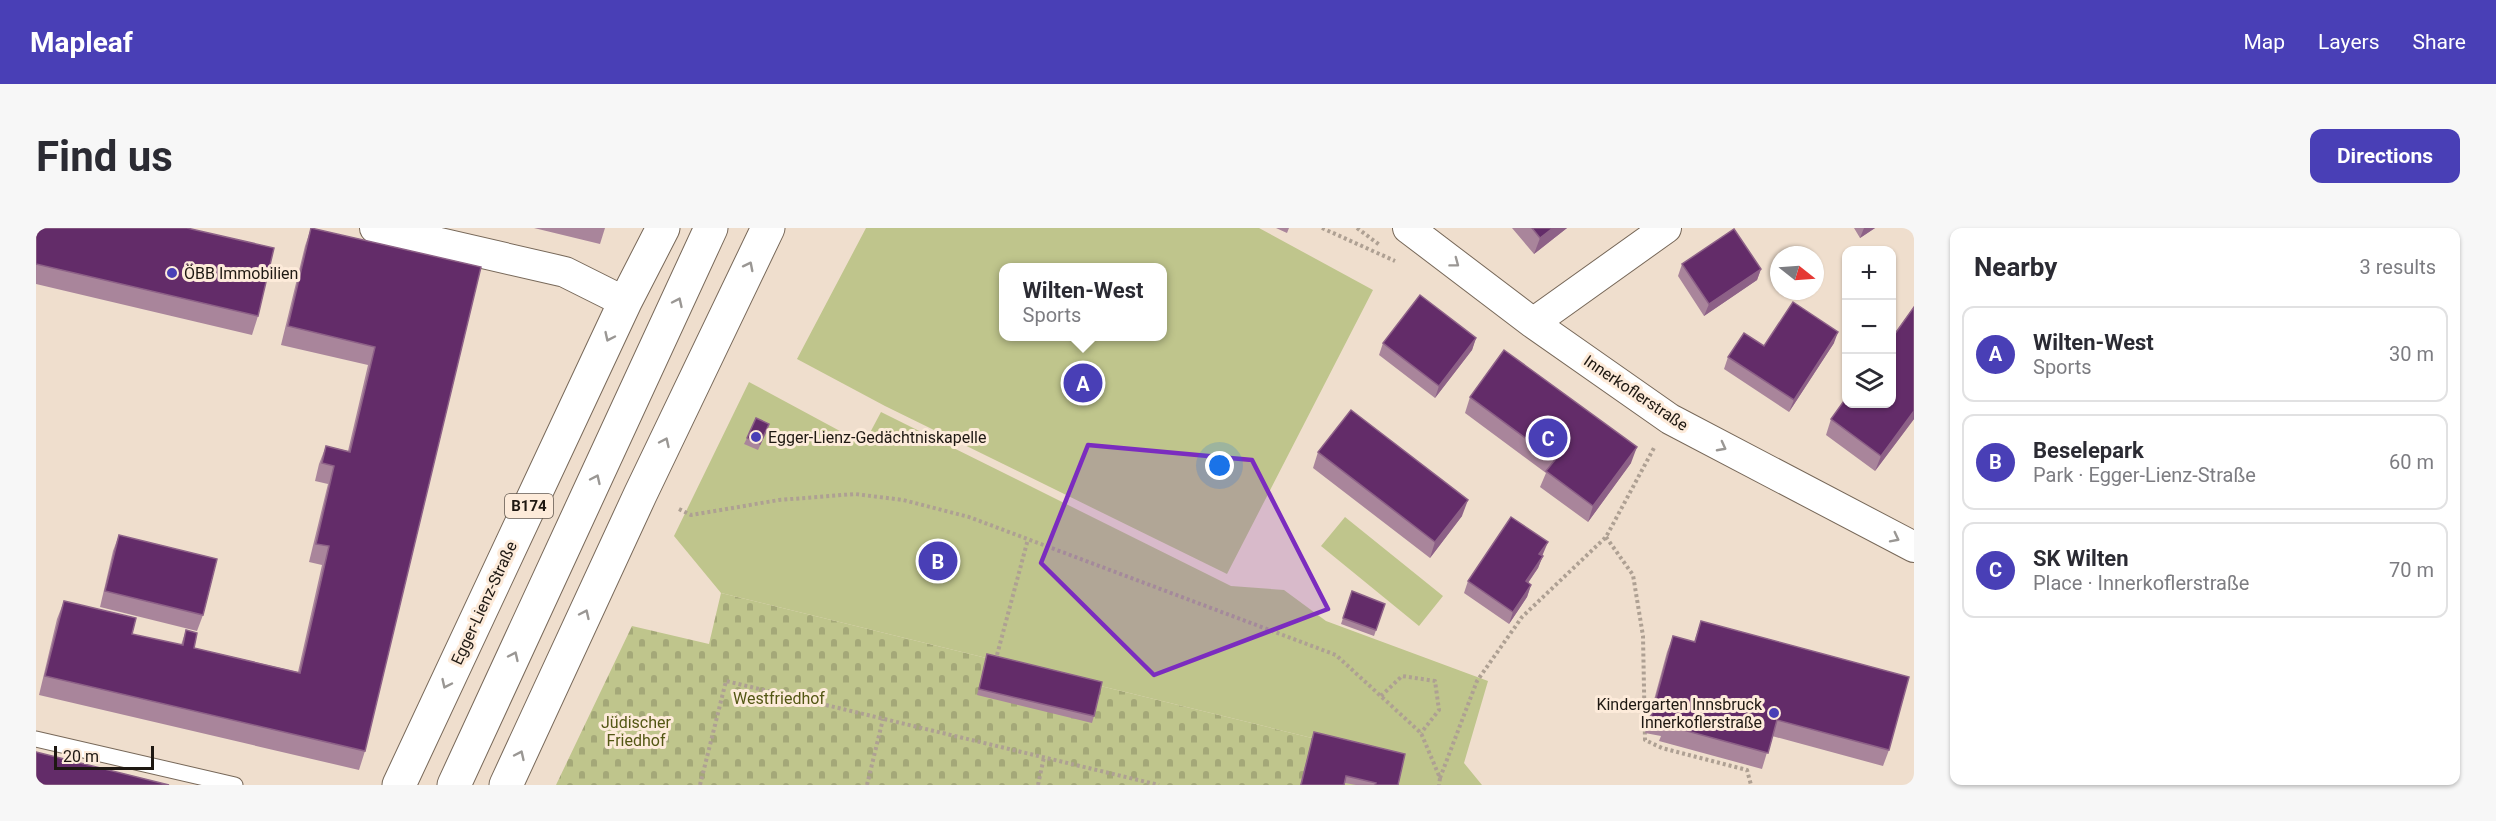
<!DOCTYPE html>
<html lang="en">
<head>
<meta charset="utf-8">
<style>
	:root { --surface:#fff; --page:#f7f7f7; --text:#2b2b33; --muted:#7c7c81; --line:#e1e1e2; --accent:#493fb6 }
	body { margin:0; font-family:Roboto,sans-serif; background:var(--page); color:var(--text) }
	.controls { position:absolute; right:18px; top:18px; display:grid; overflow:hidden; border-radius:12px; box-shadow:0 2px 4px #0004 }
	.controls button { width:54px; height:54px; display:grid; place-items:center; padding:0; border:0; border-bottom:2px solid var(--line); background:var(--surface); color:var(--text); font:30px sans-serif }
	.compass { position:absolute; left:1734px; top:18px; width:54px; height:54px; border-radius:50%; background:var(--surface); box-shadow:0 2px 4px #0004; rotate:107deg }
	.scale { position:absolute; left:18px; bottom:15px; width:100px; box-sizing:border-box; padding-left:6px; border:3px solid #1e1812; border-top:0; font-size:16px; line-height:21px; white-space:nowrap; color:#1e1812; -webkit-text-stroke:4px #fdebda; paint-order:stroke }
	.you { position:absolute; left:1184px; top:238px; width:21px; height:21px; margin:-15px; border:4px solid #fff; border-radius:50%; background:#1a73e8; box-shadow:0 0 0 9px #1a73e833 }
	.badge { display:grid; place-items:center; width:39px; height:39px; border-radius:50%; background:var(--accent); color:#fff; font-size:20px; font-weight:700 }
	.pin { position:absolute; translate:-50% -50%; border:3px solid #fff; box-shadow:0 2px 6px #0006 }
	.popup { position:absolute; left:963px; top:35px; width:168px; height:78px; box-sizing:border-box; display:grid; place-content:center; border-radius:12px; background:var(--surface); filter:drop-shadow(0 2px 4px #0005); font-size:20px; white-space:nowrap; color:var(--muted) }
	.popup b { font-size:22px; color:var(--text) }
	.popup::after { content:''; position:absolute; left:50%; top:100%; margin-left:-12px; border:12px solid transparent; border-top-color:var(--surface) }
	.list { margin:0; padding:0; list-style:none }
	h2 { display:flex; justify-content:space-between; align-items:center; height:78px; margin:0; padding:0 24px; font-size:26px }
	h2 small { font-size:20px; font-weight:400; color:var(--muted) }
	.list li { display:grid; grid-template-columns:39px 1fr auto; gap:18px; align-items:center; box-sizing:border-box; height:96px; margin:0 12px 12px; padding:0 12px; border:2px solid var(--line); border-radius:12px }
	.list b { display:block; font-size:22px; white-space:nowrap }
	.list p { margin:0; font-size:20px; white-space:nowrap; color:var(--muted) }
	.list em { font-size:20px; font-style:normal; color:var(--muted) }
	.icon { flex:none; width:33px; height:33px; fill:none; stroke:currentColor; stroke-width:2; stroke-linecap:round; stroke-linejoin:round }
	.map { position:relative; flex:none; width:1878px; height:557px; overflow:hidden; border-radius:12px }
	header { display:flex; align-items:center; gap:36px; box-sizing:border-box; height:84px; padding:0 30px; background:var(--accent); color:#fff }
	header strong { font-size:28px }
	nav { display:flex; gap:33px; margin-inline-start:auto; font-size:21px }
	.intro { display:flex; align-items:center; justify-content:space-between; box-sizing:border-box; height:144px; padding:0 36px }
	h1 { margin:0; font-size:42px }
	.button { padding:15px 27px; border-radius:12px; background:var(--accent); color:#fff; font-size:21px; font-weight:700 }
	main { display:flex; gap:36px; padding:0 36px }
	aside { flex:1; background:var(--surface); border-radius:12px; box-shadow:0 2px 4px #0004 }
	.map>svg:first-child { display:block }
	.cemetery { fill:url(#cemetery-stones) }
	.green { fill:#bfc58c; fill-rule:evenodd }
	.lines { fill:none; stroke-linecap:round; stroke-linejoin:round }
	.service-casing { stroke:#776859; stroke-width:17 }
	.minor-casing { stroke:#776859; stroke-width:32 }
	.primary-casing { stroke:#776859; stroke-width:35 }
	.path { stroke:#aea093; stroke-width:4; stroke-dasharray:3 3; stroke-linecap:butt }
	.service { stroke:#fff; stroke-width:15 }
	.minor { stroke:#fff; stroke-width:30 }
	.primary { stroke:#fff; stroke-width:33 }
	.wall { fill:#a9859b }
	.shaded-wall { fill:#8d6187 }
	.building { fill:#632c69; stroke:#8d6187; stroke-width:1.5 }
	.oneway { stroke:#9a9794 }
	.marked { fill:#7b2cbf; fill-opacity:0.2; stroke:#7b2cbf; stroke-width:4.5; stroke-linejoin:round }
	.poi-dot { fill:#493fb6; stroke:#fdebda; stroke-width:2 }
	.labels { text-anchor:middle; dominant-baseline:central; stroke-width:6; stroke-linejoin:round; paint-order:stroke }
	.shield { fill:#fdebda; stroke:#61574e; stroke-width:1.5 }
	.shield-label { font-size:15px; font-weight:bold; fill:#1e1812 }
	.poi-label { font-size:16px; fill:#1e1812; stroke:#fdebda; text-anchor:start }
	.street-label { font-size:16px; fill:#1e1812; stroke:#fdebda }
	.park-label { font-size:16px; fill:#535714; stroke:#fdebda }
</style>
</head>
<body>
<header>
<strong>Mapleaf</strong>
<nav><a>Map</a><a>Layers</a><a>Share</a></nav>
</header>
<div class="intro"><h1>Find us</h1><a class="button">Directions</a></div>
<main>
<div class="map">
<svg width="1878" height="557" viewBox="0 0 1878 557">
	<defs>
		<pattern id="cemetery-stones" width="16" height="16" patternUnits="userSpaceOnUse" patternTransform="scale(1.5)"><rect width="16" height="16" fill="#bfc58c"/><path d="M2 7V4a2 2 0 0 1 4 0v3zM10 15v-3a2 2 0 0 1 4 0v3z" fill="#a4a878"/></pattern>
	</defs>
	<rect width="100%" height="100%" fill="#efdecd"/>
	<path class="cemetery" d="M685,365L1366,532L1361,557H520L596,398L673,416Z"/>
	<path class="green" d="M830,0H1223L1337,62L1191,346L849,178L761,131ZM1126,39V108H968V39Z
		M713,154L828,216L845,184L1195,358L1248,362L1290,393L1452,453L1428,535L1446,557H1361L1366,532L685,365L638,308Z
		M1309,289L1407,368L1383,398L1285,318Z"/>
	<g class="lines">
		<g class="service-casing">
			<path id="service" d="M0,511L199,557"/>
		</g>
		<g class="minor-casing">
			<path id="minor" d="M339,0L529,44L589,74
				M1372,0L1497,95L1634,191L1878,319
				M1497,95L1630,0"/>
		</g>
		<g class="primary-casing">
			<path id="primary" d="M363,557L589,74L627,0
				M418,557L675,0
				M470,557L604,267L732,0"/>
		</g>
		<path class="path" d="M1286,0L1359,33
			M1321,0L1345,18
			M643,281L655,287L743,272L819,266L867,272L933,289L1300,427L1385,505L1404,550L1403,557
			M1570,309L1597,347L1607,408L1609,512L1626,520L1711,542L1715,557
			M961,427L992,311
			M1345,468L1366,448L1399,453L1403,482L1385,505
			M1404,550L1441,453L1486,389L1570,309L1619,218
			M664,557L690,453L1123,557
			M831,557L847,491
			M1002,557L1008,529"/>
		<use href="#service" class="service"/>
		<use href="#minor" class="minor"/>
		<use href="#primary" class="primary"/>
	</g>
	<path class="wall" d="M0,0L222,88L216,107L0,56Z
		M275,0L445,39L329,523L323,542L3,467L21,391L28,373L96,406L145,417L150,402L158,420L262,444L286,337L273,334L292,256L279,253L283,236L290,218L312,223L332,137L245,117L269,18Z
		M498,0H569L564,16Z
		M1240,0H1253L1251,5Z
		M1476,0H1531L1498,26Z
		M1818,0H1839L1824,10Z
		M1646,36L1725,41L1721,52L1668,88L1642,48Z
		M1878,79V191L1839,243L1790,207L1795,191Z
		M1440,110L1436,122L1399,170L1343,127L1347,115Z
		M1798,115L1753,184L1688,141L1692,129Z
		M1434,169L1595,235L1552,294L1504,259L1510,245L1429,185Z
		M731,203L722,222L708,216L711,210Z
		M1282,224L1426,288L1394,330L1277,240Z
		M83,307L167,387L161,403L64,379L77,323Z
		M1507,326L1502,340L1492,355L1495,357L1491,369L1473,396L1428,365L1432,353Z
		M1316,363L1349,376L1338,408L1305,396Z
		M1665,393L1853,522L1847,538L1736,508L1726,541L1623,513L1625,508L1609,505L1631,424L1637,408L1658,414Z
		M951,426L1058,488L1056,495L941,467Z
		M1278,504L1362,557H1320L1309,555L1308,557H1264Z"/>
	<path class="shaded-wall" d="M1517,0H1531L1498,26L1504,10Z
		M1828,0H1839L1824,10Z
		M1725,41L1721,52L1668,88L1673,76Z
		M1802,104L1798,115L1753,184L1758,172Z
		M1440,110L1436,122L1399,170L1403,158Z
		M1878,183V191L1839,243L1845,228Z
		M1601,219L1595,235L1552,294L1557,278Z
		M1432,272L1426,288L1394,330L1399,314Z
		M1512,314L1507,326L1499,337L1503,326Z
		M1507,328L1502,340L1485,365L1490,353Z
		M1495,357L1491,369L1473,396L1477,384Z"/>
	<path class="building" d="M0,0H151L238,20L222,88L0,36Z
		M275,0L445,39L329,523L9,448L28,373L100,390L96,406L147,417L150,402L161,405L158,420L264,445L293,318L280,316L298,238L286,235L290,218L314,224L339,119L252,98Z
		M1496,0H1517L1504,10Z
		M1698,1L1725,41L1673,76L1646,36Z
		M1384,67L1440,110L1403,158L1347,115Z
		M1757,74L1802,104L1758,172L1692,129L1708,105L1728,118Z
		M1878,79V183L1845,228L1795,191L1810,170V176H1856V110Z
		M1468,122L1601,219L1557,278L1510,243L1519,232L1434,169Z
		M1315,182L1432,272L1399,314L1282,224Z
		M720,190L733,196L724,216L711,210Z
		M1475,289L1512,314L1503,326L1507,328L1490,353L1495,357L1477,384L1432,353Z
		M83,307L181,331L167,387L69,363Z
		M1316,363L1349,376L1340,402L1307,390Z
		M1665,393L1873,449L1853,522L1741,492L1732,525L1629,497L1630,493L1615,489L1637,408L1659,414Z
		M951,426L1066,454L1058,488L943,461Z
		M1278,504L1369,526L1362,557H1339L1340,555L1310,548L1308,557H1265Z
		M0,524L133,557H0Z"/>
	<defs><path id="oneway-chevron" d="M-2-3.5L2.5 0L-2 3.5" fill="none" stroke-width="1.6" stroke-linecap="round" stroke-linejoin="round" transform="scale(1.5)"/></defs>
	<g class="oneway">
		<use href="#oneway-chevron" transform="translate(1419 35) rotate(37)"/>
		<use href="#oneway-chevron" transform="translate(713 38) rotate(-63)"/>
		<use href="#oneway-chevron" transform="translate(642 74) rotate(-65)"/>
		<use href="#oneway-chevron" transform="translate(573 109) rotate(115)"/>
		<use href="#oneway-chevron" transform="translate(629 214) rotate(-65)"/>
		<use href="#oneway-chevron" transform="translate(1686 219) rotate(28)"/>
		<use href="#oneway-chevron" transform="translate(560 251) rotate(-65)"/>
		<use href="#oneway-chevron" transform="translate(1859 310) rotate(27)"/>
		<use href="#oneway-chevron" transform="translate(549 386) rotate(-65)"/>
		<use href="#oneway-chevron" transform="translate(478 428) rotate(-65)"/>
		<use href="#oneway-chevron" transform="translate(410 456) rotate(115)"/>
		<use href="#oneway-chevron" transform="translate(484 527) rotate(-65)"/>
	</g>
	<path class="marked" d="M1052,217L1216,232L1292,381L1118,447L1005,335Z"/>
	<g class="poi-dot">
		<circle cx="136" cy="45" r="6"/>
		<circle cx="720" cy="209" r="6"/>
		<circle cx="1738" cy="485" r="6"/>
	</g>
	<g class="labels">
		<rect class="shield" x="469" y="266" width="48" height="24" rx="4.5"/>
		<g class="shield-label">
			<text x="493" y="278">B174</text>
		</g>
		<g class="poi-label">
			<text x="148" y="45">ÖBB Immobilien</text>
			<text x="732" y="209">Egger-Lienz-Gedächtniskapelle</text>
			<text x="1726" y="476" text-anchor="end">Kindergarten Innsbruck<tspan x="1726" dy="18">Innerkoflerstraße</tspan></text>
		</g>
		<g class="street-label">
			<text transform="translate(1600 165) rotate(34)">Innerkoflerstraße</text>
			<text transform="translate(448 375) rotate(-65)">Egger-Lienz-Straße</text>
		</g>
		<g class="park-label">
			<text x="743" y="470">Westfriedhof</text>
			<text x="600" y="494">Jüdischer<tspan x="600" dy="18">Friedhof</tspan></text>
		</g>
	</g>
</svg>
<div class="controls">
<button>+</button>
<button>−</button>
<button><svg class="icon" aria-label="layers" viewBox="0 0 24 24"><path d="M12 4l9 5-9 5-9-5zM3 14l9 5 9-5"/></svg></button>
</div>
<svg class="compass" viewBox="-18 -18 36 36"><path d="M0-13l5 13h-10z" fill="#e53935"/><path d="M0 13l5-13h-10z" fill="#7c7c81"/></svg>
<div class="scale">20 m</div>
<div class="you"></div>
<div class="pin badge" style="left:1047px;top:155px">A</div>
<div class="popup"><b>Wilten-West</b>Sports</div>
<div class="pin badge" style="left:902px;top:333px">B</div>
<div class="pin badge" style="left:1512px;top:210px">C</div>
</div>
<aside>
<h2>Nearby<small>3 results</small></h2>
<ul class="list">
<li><span class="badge">A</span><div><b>Wilten-West</b><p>Sports</p></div><em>30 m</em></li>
<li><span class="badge">B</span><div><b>Beselepark</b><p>Park · Egger-Lienz-Straße</p></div><em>60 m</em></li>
<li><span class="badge">C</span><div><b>SK Wilten</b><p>Place · Innerkoflerstraße</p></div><em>70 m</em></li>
</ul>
</aside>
</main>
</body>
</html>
